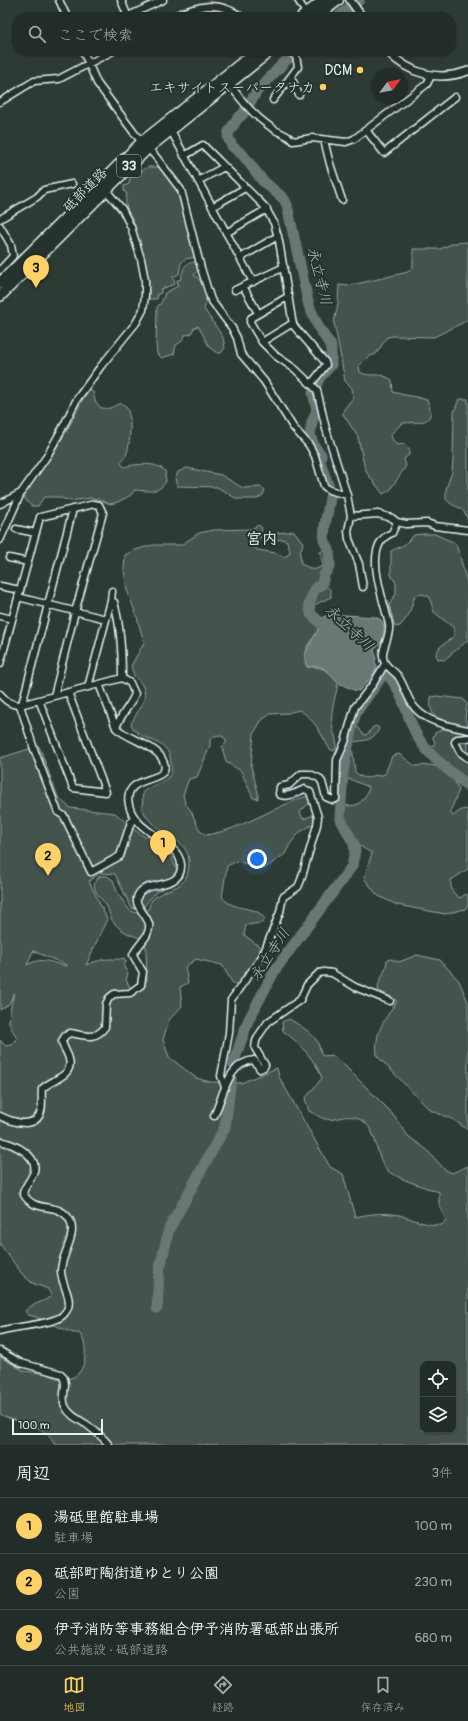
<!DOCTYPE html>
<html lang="ja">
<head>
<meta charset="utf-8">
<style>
	:root { --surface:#222c28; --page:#2e3834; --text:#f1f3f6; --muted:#a2a7a8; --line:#3f4845; --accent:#ffd166 }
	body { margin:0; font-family:Pangolin,"Klee One",sans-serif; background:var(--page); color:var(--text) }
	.controls { position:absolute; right:12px; bottom:12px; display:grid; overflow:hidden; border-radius:8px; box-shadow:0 1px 3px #0004 }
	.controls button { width:36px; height:36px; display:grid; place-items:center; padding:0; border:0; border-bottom:1px solid var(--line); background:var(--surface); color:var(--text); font:20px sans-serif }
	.compass { position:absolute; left:372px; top:68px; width:36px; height:36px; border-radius:50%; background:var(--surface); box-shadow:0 1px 3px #0004; rotate:58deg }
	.scale { position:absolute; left:12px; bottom:10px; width:91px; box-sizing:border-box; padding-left:4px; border:2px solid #e8f1f8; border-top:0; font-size:11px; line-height:14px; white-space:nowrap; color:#e8f1f8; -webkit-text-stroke:3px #26332d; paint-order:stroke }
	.you { position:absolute; left:257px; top:859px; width:14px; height:14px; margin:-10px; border:3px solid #fff; border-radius:50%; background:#1a73e8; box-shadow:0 0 0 6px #1a73e833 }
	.badge { display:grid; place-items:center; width:26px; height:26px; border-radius:50%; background:var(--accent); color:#111; font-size:13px; font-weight:700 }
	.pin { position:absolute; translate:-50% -33px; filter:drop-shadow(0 1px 2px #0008) }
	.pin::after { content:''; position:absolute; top:21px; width:14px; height:12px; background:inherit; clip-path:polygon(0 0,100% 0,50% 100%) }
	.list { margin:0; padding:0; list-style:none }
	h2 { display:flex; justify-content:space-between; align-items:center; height:52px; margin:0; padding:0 16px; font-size:17px }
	h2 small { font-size:13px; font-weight:400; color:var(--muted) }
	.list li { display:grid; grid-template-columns:26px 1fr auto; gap:12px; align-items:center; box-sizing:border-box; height:56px; padding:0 16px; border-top:1px solid var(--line) }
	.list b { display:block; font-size:15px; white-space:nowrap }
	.list p { margin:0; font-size:13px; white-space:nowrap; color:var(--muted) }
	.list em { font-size:13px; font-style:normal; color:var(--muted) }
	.icon { flex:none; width:22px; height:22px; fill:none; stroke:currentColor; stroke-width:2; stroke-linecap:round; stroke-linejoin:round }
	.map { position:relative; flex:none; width:468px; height:1445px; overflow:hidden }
	.search { position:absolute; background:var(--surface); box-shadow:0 1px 3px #0004; left:12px; right:12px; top:12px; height:44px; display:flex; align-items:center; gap:10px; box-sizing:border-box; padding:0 14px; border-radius:16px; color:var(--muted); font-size:15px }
	.sheet { height:220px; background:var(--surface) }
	nav { display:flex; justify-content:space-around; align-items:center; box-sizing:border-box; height:56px; border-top:1px solid var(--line); background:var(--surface); font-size:11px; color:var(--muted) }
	nav a { display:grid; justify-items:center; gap:2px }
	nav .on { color:var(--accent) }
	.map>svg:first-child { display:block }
	.green { fill:#45524e; stroke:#96a2a3; fill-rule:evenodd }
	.water { fill:#6b7775; stroke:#9da8a9 }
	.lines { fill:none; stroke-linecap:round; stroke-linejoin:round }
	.river { stroke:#6b7775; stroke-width:11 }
	.minor-casing { stroke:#e8f1f8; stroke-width:9 }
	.tertiary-casing { stroke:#e8f1f8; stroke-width:10 }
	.trunk-casing { stroke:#e8f1f8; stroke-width:13 }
	.minor { stroke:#26332d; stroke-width:6 }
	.tertiary { stroke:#26332d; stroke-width:7 }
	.trunk { stroke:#26332d; stroke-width:10 }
	.poi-dot { fill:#ffd166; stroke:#26332d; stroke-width:1.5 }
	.labels { text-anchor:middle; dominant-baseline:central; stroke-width:4; stroke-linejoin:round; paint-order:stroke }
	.shield { fill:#26332d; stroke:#aeb8bb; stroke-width:1 }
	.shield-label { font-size:13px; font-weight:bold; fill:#e8f1f8 }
	.poi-label { font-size:14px; fill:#e8f1f8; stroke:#26332d; text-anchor:end }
	.street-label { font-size:14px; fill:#e8f1f8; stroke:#26332d }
	.water-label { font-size:15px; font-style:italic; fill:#b0babd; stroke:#26332d }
	.quarter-label { font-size:16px; font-weight:bold; fill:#e8f1f8; stroke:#26332d }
</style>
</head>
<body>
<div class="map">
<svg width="468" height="1445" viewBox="0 0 468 1445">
	<rect width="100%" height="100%" fill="#2e3b35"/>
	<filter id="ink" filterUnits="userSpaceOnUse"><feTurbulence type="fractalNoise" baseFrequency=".025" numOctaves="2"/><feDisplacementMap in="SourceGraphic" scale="8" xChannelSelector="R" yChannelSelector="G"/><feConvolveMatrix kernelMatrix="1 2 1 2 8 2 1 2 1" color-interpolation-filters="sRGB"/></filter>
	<g filter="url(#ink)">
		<path class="green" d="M148,167H161L179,191L196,257L185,259L181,263L179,274L173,277L175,284L161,289V293L158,294L157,299H149L148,276L133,219C127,213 124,202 127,194L124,191V186L129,184L130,178Z
			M468,242V320L434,337L394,336L387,337L376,354L368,357L359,366L360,372C370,379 378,370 392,380L393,392C405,396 416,396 427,400C438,425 420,422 402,423L391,434L392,439L397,445L405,444L409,448V455L404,459L406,466L390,490L383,494L367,473L364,465L358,437L343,414L344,409L353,398L352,388L345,381L338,342L334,323L338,303L339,285L348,286L408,272L413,267V249H440L454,243Z
			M195,262L198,270L194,275C205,283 209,297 204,309L223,337L225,348L221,353C208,353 205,336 198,326L194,328L191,334L185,335L181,342L176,345L174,354L162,358L157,354L156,344L157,307L161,303L165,293L178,286L177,280H180C185,269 181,264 195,262Z
			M89,390L93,392L95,401L101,408C104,408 107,409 110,408C114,407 117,403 122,404C134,407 130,443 127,453C126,456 122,460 121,463L124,467C136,464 157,461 166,472L165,475L166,481C159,494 148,491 135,490L131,495L118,502L110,504L98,499L90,498L71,501L57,497H44L38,506H31L25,499V493C42,470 58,447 71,423C77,412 81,400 89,390Z
			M459,399H468V521C467,518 466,514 464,512C459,505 453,508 446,499V489L452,472L453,459L454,412Z
			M187,468L221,475L243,488L262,487L265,490L263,495L257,499H237L217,487L177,486L175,479L178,472Z
			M259,525L262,528L260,538L254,545L257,550L276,553L284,557L288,555L290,551L287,541L282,539L276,540L273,537L277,533L294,531L303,543L300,553L301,564L314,570L323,566L320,552L324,550L327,554L329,566L320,580C324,589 332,584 331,597L312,606L309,614L319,626L317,633L307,646V667C322,666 329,670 338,683C336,697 330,710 332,724C333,733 338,740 336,749L333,751L329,748C321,734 314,718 299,710L288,713L270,714L261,721L254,733L251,766L258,793V799L253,798L241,771L226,762L222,747L227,742L224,737L217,735L210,739V746L197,777L189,779L183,795L185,803L191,811L200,831L206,835C241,830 273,807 307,796L310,802L300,812L303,819L311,816H314L315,823L300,832L290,844L285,854L264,869L237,861L227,866L222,897C225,900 229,904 233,905C244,910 257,907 265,919L262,923L246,925L244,935L259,946L260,956L243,975L240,983L233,984L222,965L196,959L185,967L188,983L180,987L182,1006L169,1020L163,1040L169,1057L196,1078L210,1082L241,1083L277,1068L279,1077L330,1167L343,1174L355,1217C369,1214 384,1212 399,1215C413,1219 427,1226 442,1225L446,1220L439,1204V1192C427,1188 396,1178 388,1171C375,1159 378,1131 364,1122C347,1110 339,1122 325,1119C320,1118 314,1113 309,1111L305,1099L322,1078C316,1061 298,1041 283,1031L282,1022L289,1019C298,1024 311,1032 317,1041C320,1046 319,1052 323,1056L332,1055L345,1066L390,1111L409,1137L426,1149L444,1169L452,1173L468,1166V1445H55C42,1420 20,1426 0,1414V1357L24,1371L49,1374L60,1380C66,1379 74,1378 78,1374C87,1364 88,1343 79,1333H73L36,1317L28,1315L25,1311C31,1304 42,1303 50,1297L51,1295L48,1289L32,1283L23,1275L0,1244V1040L6,1046L12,1045L17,1039C15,1033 10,1028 9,1022C9,1013 12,1002 14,993L9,1004L0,1010V758L39,746L58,797L70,808L115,813L136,831L170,853L180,879L156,892L144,906L132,909L115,874L100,873L89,881L107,919L86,965C94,962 102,959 111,959C117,959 119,960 124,958L126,961L124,967L128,974L126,980L132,990L142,987L147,981L146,947L144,939C132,936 119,931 112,920C109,915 109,909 106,905C100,896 87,887 100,876H107L113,880L118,894L130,911L137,913L148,910C149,906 151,901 153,899C168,885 189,892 189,862C189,842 167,837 155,826C149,821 145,815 142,808L143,792C151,785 164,784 169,776C172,773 172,768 171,764C171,741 150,743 137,732C135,731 133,728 131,725C135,712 151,700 142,685C141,682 138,680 136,678C133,675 133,670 131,666L144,643L137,617L127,590L124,570L125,555L135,550L153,545H181L199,533L214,530L251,529ZM33,951L67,965V966C50,963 43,956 27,965ZM423,1364H453V1430H423Z
			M423,534H435L455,543L459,553L468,586V640L444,660L438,659L436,654L440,647L454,636V628L434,612L429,596L421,594L415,596L408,616L400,626L395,627L389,605L396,594V583L391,575V551L404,545L414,535Z
			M437,696L463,699L467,704L465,719L468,725V779L431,753L428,747L433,746L435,743L433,737L435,733L443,729V720C431,716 430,710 431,697Z
			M375,726L378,727L379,729C373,741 366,740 354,742L352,745L355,772C362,778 367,780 375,775L379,776L385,774L392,756L399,754L415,766L431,765L441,768L454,780L459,790L450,812L453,816L461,810L468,809V869L451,880C450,890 453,893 460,898L466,894L468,895V906L465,909L445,914L397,905L377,895L364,878L372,853C348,841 349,834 339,811L341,806C345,804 347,806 351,806C361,805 367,796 369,787L349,779L345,783L346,788L344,793L342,794L339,792V780L352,731L358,727L362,733L365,735L369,733L372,728Z
			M417,955L440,960L459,981L468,1002V1130L454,1120L430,1110L377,1056C374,1032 384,1021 397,1001L378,990C378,978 386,974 387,960L391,959L399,962Z"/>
		<path class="water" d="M329,614L375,617L381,620L384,626V635L382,641L374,650L376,657L375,662L377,666L373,675L359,691L354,690L338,683L326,670L319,666L307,667C299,652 316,639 319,626L316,621Z"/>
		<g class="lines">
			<path class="river" d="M358,1L359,0
				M338,17L349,8
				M295,51L257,91L243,114L237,119L229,132L228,137L232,146L243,155L262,180L284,199L287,205L309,306L319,328L331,346V365L320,377L313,392L317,410L312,422L310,435L314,446L321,455L320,462L331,493L325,525L324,540L329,550L330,566L324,575L322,584L314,590L309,604L311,614L328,630
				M385,672C401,686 406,713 415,732C427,756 448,769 468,786
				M233,1064L248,1021L275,970L352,866L355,851L354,844L340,818L343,771L352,726L356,712L385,672
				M157,1308L159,1272L169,1229L225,1127L231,1079"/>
			<g class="minor-casing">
				<path id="minor" d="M59,0L67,17
					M121,0L128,17
					M298,0L308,16
					M128,16L163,0
					M171,17C199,5 218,0 242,17
					M83,51L97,83L135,134L156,157L181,190L201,268L211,300L232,328L237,338L241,354L264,381L293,427L309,445L315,456L324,486L329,490L347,495
					M288,51L296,56
					M291,77L299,95
					M229,83C241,101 254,116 272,128C280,134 286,133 293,141L312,138L346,142L354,139L427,84L431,76
					M273,100L298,67L295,51
					M0,102L34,81L59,79L113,51
					M169,127L253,282
					M366,130L384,153L455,97
					M324,140L330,164L342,200
					M184,156L203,145L265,207L274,223L279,241L293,325L325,362L326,365L311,384
					M198,181L224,167
					M212,207L245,188
					M0,219L37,197L44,190L72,184
					M0,226L11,245L13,256L0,270
					M226,233L267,209
					M240,258L278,236
					M243,286L258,313
					M235,290L284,267
					M289,296L251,318L250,322L262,342L276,356L295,369L317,390L326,429L347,495L351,516L348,531L349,539L359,564L363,587
					M262,342L293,323
					M0,504L21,493
					M351,516L378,514L392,518L397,522L406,524L427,523L435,526L468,530
					M397,522L392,533C360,545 385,602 389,625C391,638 378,652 385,663C388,668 394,671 398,676C405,686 407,699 415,708C428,723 450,726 468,730
					M16,529L36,533
					M0,540L21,493L47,456L62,429L77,399L101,366L136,323L143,310L145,295V280L141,259L131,227L122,209L105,189
					M9,558L28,562
					M0,586L20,590
					M18,597L106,619
					M111,601L114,602C121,627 122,652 122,678
					M0,616L12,619
					M0,664L40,517L94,504L99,505L103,513L75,612L54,696
					M99,684L116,728
					M88,687L111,601L112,591
					M0,694C6,701 11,705 20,705L122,678L130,683L135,694C130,707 120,715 116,728C128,739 152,744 161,757C180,788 121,769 129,805C135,834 178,840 181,864C183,890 149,881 140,892C130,904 146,912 149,924C151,936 137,945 133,955L143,972L141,985L130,993L114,994L109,998L106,1004L105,1027C95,1041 84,1035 70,1033L65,1036L62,1041C63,1048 68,1053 69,1059C74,1077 51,1079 42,1089C41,1097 43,1105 41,1111C36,1130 12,1122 0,1116
					M39,700L73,788L106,792L68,692
					M22,704L73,509
					M20,705L34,749L58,812L64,816L91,872L120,856L131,822L135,819
					M468,738L457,739L455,742L460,752L468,758
					M225,1087L221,1076L229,1033L231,1000L263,955L280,912L283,897L298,887L301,880L317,825L318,817L310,792L305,789C297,792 286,799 279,794L280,787L289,785L301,774H310L319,778L322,782L326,797L333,800L336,799L337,760L345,742L352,717L355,707L373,684L385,664
					M214,1116C224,1095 227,1063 254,1060L260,1069L264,1067L265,1065L255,1048L256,1041L259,1035L268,1022L300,1000L307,985L319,973L324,972L332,973L355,987L390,1001
					M0,1141C14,1144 41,1156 33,1174C30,1181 25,1186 23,1193C34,1214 55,1202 67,1216C81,1232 61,1253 61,1271C61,1287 78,1302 62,1316C51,1325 15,1326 0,1331
					M0,1351L21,1363L61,1374C70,1384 60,1395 65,1406C69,1415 78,1419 86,1424C94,1430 103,1437 109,1445"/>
			</g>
			<g class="tertiary-casing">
				<path id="tertiary" d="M350,0L362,17
					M387,51C409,74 438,82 468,71"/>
			</g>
			<g class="trunk-casing">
				<path id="trunk" d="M302,17L324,0
					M316,17L338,0
					M0,283L142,142L257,51
					M0,296L148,148L270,51"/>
			</g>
			<use href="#minor" class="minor"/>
			<use href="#tertiary" class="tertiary"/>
			<use href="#trunk" class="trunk"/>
		</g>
	</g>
	<g class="poi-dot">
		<circle cx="360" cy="70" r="4"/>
		<circle cx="323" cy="87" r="4"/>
	</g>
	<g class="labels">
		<rect class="shield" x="117" y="155" width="24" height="22" rx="3"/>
		<g class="shield-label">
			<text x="129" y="166">33</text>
		</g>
		<g class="poi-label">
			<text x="352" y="70">DCM</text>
			<text x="315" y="87">エキサイトスーパータナカ</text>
		</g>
		<g class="street-label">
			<text transform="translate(85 190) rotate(-45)">砥部道路</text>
		</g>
		<g class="water-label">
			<text transform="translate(319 276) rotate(76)">永立寺川</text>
			<text transform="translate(349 628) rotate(43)">永立寺川</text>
			<text transform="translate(270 955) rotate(-57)">永立寺川</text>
		</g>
		<g class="quarter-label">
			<text x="262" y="539">宮内</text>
		</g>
	</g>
</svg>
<div class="controls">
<button><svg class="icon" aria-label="locate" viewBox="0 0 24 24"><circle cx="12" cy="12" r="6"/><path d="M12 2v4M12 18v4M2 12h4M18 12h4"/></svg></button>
<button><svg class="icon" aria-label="layers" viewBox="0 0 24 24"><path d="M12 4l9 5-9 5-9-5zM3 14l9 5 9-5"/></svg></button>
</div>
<svg class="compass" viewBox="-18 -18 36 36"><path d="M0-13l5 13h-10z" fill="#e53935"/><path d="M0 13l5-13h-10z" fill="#a2a7a8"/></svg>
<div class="scale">100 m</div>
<div class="you"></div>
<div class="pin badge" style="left:163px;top:863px">1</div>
<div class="pin badge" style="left:48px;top:876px">2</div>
<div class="pin badge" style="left:36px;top:288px">3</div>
<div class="search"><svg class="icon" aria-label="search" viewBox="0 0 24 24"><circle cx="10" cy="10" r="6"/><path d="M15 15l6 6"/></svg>ここで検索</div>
</div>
<section class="sheet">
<h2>周辺<small>3件</small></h2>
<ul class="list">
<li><span class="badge">1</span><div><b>湯砥里館駐車場</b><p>駐車場</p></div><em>100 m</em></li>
<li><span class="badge">2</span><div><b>砥部町陶街道ゆとり公園</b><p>公園</p></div><em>230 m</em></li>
<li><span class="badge">3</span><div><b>伊予消防等事務組合伊予消防署砥部出張所</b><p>公共施設 · 砥部道路</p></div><em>680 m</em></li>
</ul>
</section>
<nav>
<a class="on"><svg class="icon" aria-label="map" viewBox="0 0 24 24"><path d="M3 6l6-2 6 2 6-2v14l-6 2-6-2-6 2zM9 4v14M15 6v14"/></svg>地図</a>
<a><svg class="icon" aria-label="directions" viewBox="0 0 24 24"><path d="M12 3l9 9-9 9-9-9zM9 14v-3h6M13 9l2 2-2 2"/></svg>経路</a>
<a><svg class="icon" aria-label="saved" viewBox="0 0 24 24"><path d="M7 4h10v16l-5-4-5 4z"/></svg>保存済み</a>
</nav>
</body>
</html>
